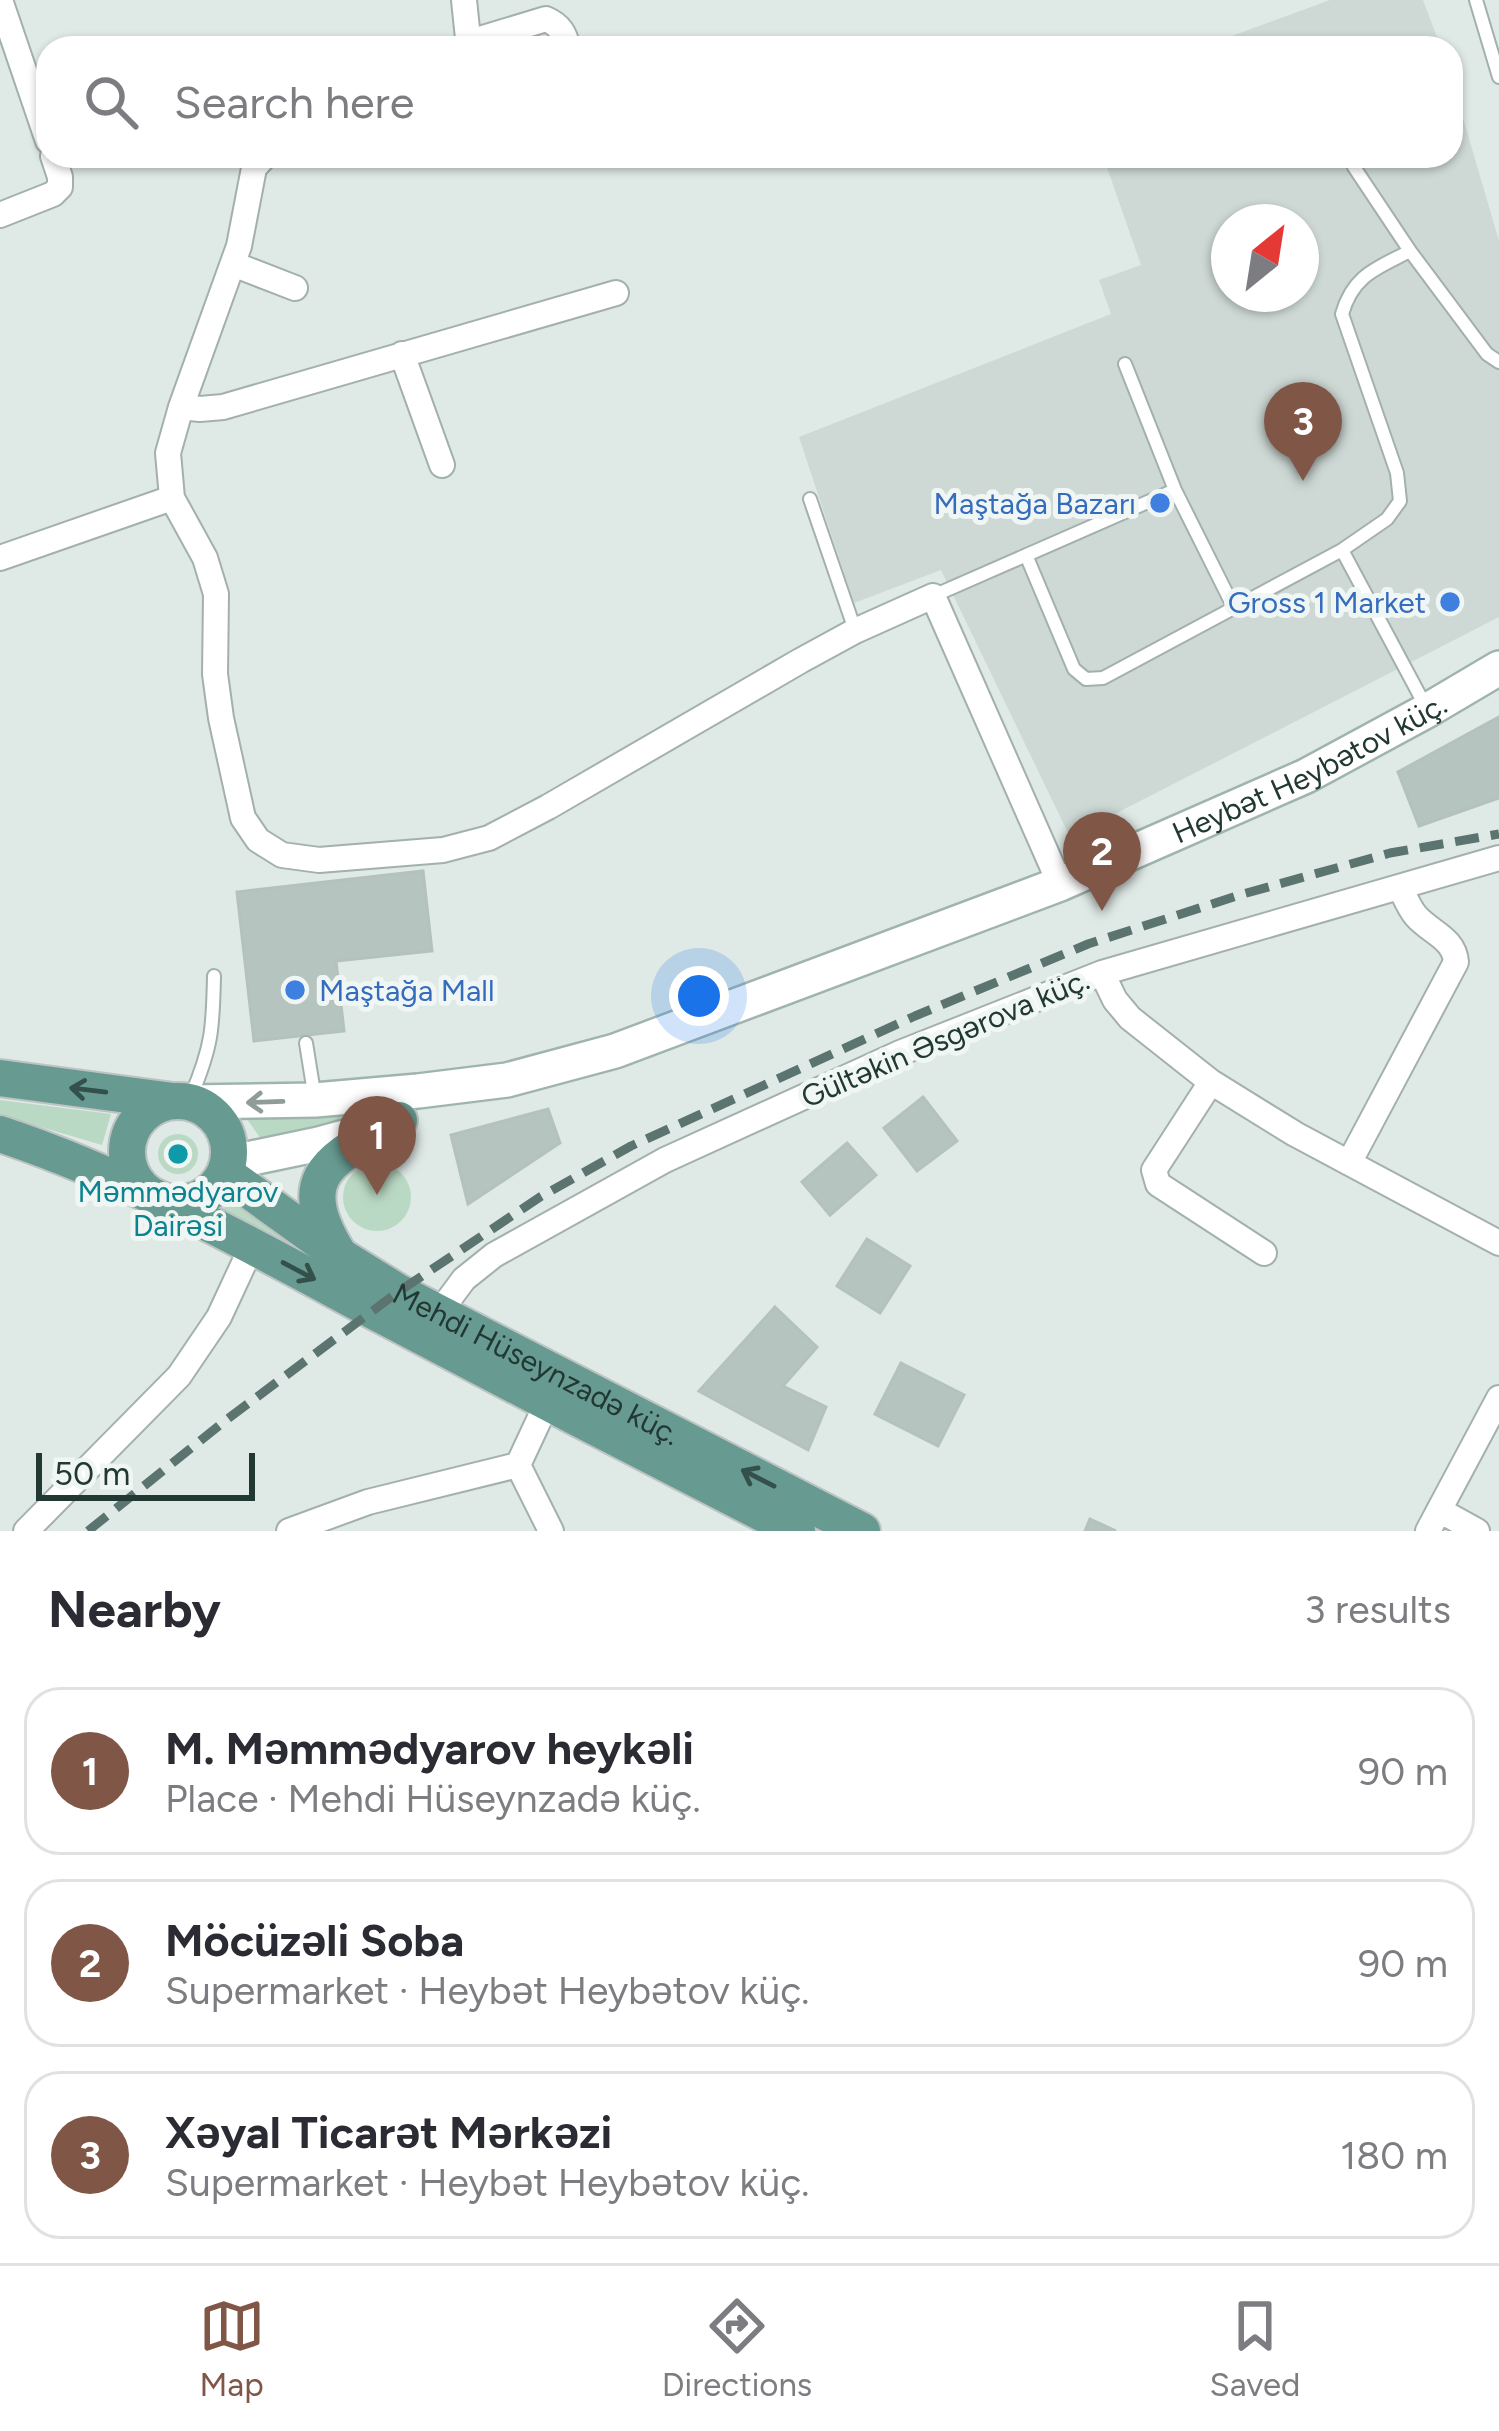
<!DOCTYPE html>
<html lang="en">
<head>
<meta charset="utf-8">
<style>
	:root { --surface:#fff; --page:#f7f7f7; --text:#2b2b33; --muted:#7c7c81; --line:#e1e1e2; --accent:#805647 }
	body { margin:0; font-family:Figtree,sans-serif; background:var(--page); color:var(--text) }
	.compass { position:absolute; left:1211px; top:204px; width:108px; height:108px; border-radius:50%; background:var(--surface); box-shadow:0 3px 9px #0004; rotate:30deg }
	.scale { position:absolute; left:36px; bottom:30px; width:219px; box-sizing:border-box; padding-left:12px; border:6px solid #223833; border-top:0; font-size:33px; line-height:42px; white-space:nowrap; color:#223833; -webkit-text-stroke:9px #eff6f3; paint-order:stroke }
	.you { position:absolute; left:699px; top:996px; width:42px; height:42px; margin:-30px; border:9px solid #fff; border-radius:50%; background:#1a73e8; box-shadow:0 0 0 18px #1a73e833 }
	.badge { display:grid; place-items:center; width:78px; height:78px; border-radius:50%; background:var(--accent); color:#fff; font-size:39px; font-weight:700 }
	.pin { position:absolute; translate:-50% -99px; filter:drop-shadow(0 3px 6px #0008) }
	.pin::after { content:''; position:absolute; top:63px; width:42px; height:36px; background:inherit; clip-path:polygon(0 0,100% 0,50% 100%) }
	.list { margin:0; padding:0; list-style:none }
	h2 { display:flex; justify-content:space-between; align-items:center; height:156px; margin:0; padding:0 48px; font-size:51px }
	h2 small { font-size:39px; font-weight:400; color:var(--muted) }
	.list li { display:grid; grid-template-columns:78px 1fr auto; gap:36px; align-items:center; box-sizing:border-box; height:168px; margin:0 24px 24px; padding:0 24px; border:3px solid var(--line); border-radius:36px }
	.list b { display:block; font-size:45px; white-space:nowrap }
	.list p { margin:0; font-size:39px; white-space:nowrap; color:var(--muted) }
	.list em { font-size:39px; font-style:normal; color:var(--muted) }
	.icon { flex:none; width:66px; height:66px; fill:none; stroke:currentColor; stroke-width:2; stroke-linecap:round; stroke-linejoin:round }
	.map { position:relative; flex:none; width:1499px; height:1531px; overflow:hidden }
	.search { position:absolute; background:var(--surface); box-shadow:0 3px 9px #0004; left:36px; right:36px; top:36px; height:132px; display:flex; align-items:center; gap:30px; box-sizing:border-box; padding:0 42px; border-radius:36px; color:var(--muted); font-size:45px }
	.sheet { height:732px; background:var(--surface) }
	nav { display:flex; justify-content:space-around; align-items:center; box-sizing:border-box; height:168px; border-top:3px solid var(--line); background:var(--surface); font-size:33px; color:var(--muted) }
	nav a { display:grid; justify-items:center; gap:6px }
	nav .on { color:var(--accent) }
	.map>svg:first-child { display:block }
	.built { fill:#ced9d5; fill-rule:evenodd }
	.green { fill:#bad9c4 }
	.building { fill:#b5c4bf; stroke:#b3c2bd; stroke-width:3 }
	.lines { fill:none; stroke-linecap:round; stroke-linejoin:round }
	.service-casing { stroke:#a3b0ad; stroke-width:16 }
	.minor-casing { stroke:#a3b0ad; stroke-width:28 }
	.secondary-casing { stroke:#a0b4ae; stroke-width:38 }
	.primary-casing { stroke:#bdc3c2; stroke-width:40 }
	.service { stroke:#fff; stroke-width:12 }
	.minor { stroke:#fff; stroke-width:24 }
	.secondary { stroke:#fff; stroke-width:33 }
	.primary { stroke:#679b91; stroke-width:36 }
	.rail { stroke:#5c746f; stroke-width:9; stroke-dasharray:24 12; stroke-linecap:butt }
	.oneway { stroke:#33514a }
	.oneway2 { stroke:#909c99 }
	.shop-dot { fill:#3f7fe0; stroke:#eff6f3; stroke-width:4.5 }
	.culture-dot { fill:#0f9aa8; stroke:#eff6f3; stroke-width:4.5 }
	.labels { text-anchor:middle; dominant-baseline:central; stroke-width:10; stroke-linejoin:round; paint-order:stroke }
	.shop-label { font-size:30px; fill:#366cbe; stroke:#eff6f3; text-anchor:end }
	.street-label { font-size:30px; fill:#223833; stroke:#eff6f3 }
	.culture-label { font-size:30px; fill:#0d838f; stroke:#eff6f3 }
</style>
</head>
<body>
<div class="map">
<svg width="1499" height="1531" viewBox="0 0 1499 1531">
	<rect width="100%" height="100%" fill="#dfe9e6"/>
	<path class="built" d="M1330,0H1423L1441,48H1199Z
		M1451,77L1499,241V617L1070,837L941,570L854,603L799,437L1111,314L1099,280L1141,265L1103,156H1451ZM1229,222H1301V294H1229Z"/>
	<path class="green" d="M0,1100L111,1114L102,1145L0,1115Z
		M382,1108L264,1143L247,1119Z
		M158 1154a20 20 0 1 1 40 0a20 20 0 1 1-40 0Z
		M343 1197a34 34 0 1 1 68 0a34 34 0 1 1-68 0Z
		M253,1195L316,1260L220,1209Z"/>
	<path class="building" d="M1499,717V798L1419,826L1398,772Z
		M423,871L432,951L336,961L344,1031L254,1041L237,892Z
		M923,1097L957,1141L917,1171L884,1128Z
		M548,1109L560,1143L468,1204L451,1135Z
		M847,1143L876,1175L830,1215L802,1182Z
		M867,1239L910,1266L880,1313L837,1286Z
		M775,1307L817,1347L783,1386L826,1407L808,1450L699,1391Z
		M901,1363L964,1395L938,1446L875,1414Z
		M1090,1519L1116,1531H1085Z"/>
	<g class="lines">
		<g class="service-casing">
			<path id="service" d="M1476,0L1499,77
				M1354,167L1410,251L1487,354L1499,362
				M1125,364L1175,490L1234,608
				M810,499L855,630
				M1342,550L1427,709
				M1026,555L1074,669L1086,679L1103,678L1342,550L1387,519L1400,501L1397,473L1342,314C1353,275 1377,268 1410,251
				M933,596L1175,490
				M306,1043L315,1099
				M191,1096C212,1047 213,1028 214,976"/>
		</g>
		<g class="minor-casing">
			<path id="minor" d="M0,0L48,141
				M464,0L469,48
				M470,42L546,19C560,25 565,34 568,48
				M0,215L53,194L60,187V177L53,156
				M233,264L295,288
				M402,354L442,465
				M181,407L200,409L223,407L616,293
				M172,498L205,558L216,594L215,674L221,718L243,818L258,840L282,855L319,860L443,850L489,838L548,807L800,661L855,631L933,596L1060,884
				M0,558L172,498L168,453L181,407L239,246L254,168L265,156
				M1102,973L1115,1000L1130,1018L1211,1082L1295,1134L1499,1243
				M1211,1082L1154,1170L1158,1184L1264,1253
				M1349,1163L1456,962C1454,938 1431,933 1416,916C1409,908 1405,897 1400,887
				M438,1314L464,1279L494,1255L665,1160L900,1053L1102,973L1499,858
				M518,1465L551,1531
				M1439,1510L1477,1531
				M26,1531L179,1376L219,1317L252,1246
				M289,1531L368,1502L518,1465L553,1390
				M1428,1531L1499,1398"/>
		</g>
		<g class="secondary-casing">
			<g id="secondary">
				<path id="s1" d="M188,1102L315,1100L418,1091L507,1080L615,1051L1060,884L1306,776L1428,710L1499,668"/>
				<path d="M228,1163L319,1144L370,1130"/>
			</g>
		</g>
		<g class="primary-casing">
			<g id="primary">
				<path d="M0,1078L173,1101"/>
				<circle cx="178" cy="1152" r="51"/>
				<path d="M0,1134C133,1178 258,1249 381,1315C519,1388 658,1460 797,1531"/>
				<path id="s2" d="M225,1173L340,1256L398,1292L862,1531"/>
				<path d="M338,1253C288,1172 336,1158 399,1120"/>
			</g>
		</g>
		<use href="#service" class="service"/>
		<use href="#minor" class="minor"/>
		<use href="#secondary" class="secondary"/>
		<use href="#primary" class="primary"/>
		<path class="rail" d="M88,1531L226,1420L398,1292L540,1197L631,1146L915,1016L1088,944L1243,894L1390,853L1499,834"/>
	</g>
	<defs><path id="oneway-shaft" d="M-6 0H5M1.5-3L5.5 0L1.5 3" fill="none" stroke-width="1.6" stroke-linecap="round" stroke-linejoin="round" transform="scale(3)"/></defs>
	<g class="oneway">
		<use href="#oneway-shaft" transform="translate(88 1090) rotate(-173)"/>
		<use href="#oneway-shaft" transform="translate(299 1271) rotate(28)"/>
		<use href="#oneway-shaft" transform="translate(758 1478) rotate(-153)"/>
	</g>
	<use class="oneway2" href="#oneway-shaft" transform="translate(265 1102) rotate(178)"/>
	<g class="shop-dot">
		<circle cx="1160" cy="503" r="12"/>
		<circle cx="1450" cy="602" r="12"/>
		<circle cx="295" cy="990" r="12"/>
	</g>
	<circle class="culture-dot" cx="178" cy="1154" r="12"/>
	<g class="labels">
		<g class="shop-label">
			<text x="1136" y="503">Maştağa Bazarı</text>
			<text x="1426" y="602">Gross 1 Market</text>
			<text x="319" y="990" text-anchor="start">Maştağa Mall</text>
		</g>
		<g class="street-label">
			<text stroke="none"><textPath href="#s1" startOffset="1182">Heybət Heybətov küç.</textPath></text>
			<text transform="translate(945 1038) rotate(-23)">Gültəkin Əsgərova küç.</text>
			<text stroke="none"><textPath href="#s2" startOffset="366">Mehdi Hüseynzadə küç.</textPath></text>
		</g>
		<g class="culture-label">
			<text x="178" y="1191">Məmmədyarov<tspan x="178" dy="34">Dairəsi</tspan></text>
		</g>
	</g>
</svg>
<svg class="compass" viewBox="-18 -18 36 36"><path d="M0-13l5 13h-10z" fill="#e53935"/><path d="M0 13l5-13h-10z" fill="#7c7c81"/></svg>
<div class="scale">50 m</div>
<div class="you"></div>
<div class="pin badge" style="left:377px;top:1195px">1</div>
<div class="pin badge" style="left:1102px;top:911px">2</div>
<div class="pin badge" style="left:1303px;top:481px">3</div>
<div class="search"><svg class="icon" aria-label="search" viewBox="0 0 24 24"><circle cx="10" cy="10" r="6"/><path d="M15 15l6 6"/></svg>Search here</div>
</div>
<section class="sheet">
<h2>Nearby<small>3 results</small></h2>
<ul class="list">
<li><span class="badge">1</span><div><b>M. Məmmədyarov heykəli</b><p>Place · Mehdi Hüseynzadə küç.</p></div><em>90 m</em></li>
<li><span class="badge">2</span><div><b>Möcüzəli Soba</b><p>Supermarket · Heybət Heybətov küç.</p></div><em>90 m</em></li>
<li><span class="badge">3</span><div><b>Xəyal Ticarət Mərkəzi</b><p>Supermarket · Heybət Heybətov küç.</p></div><em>180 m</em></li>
</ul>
</section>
<nav>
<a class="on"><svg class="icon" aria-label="map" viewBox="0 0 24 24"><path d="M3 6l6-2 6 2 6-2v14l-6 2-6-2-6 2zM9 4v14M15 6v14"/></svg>Map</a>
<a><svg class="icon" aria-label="directions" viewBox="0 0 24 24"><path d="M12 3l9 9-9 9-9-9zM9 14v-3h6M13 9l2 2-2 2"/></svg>Directions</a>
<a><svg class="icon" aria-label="saved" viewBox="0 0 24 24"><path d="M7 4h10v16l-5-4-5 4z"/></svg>Saved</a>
</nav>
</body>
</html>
